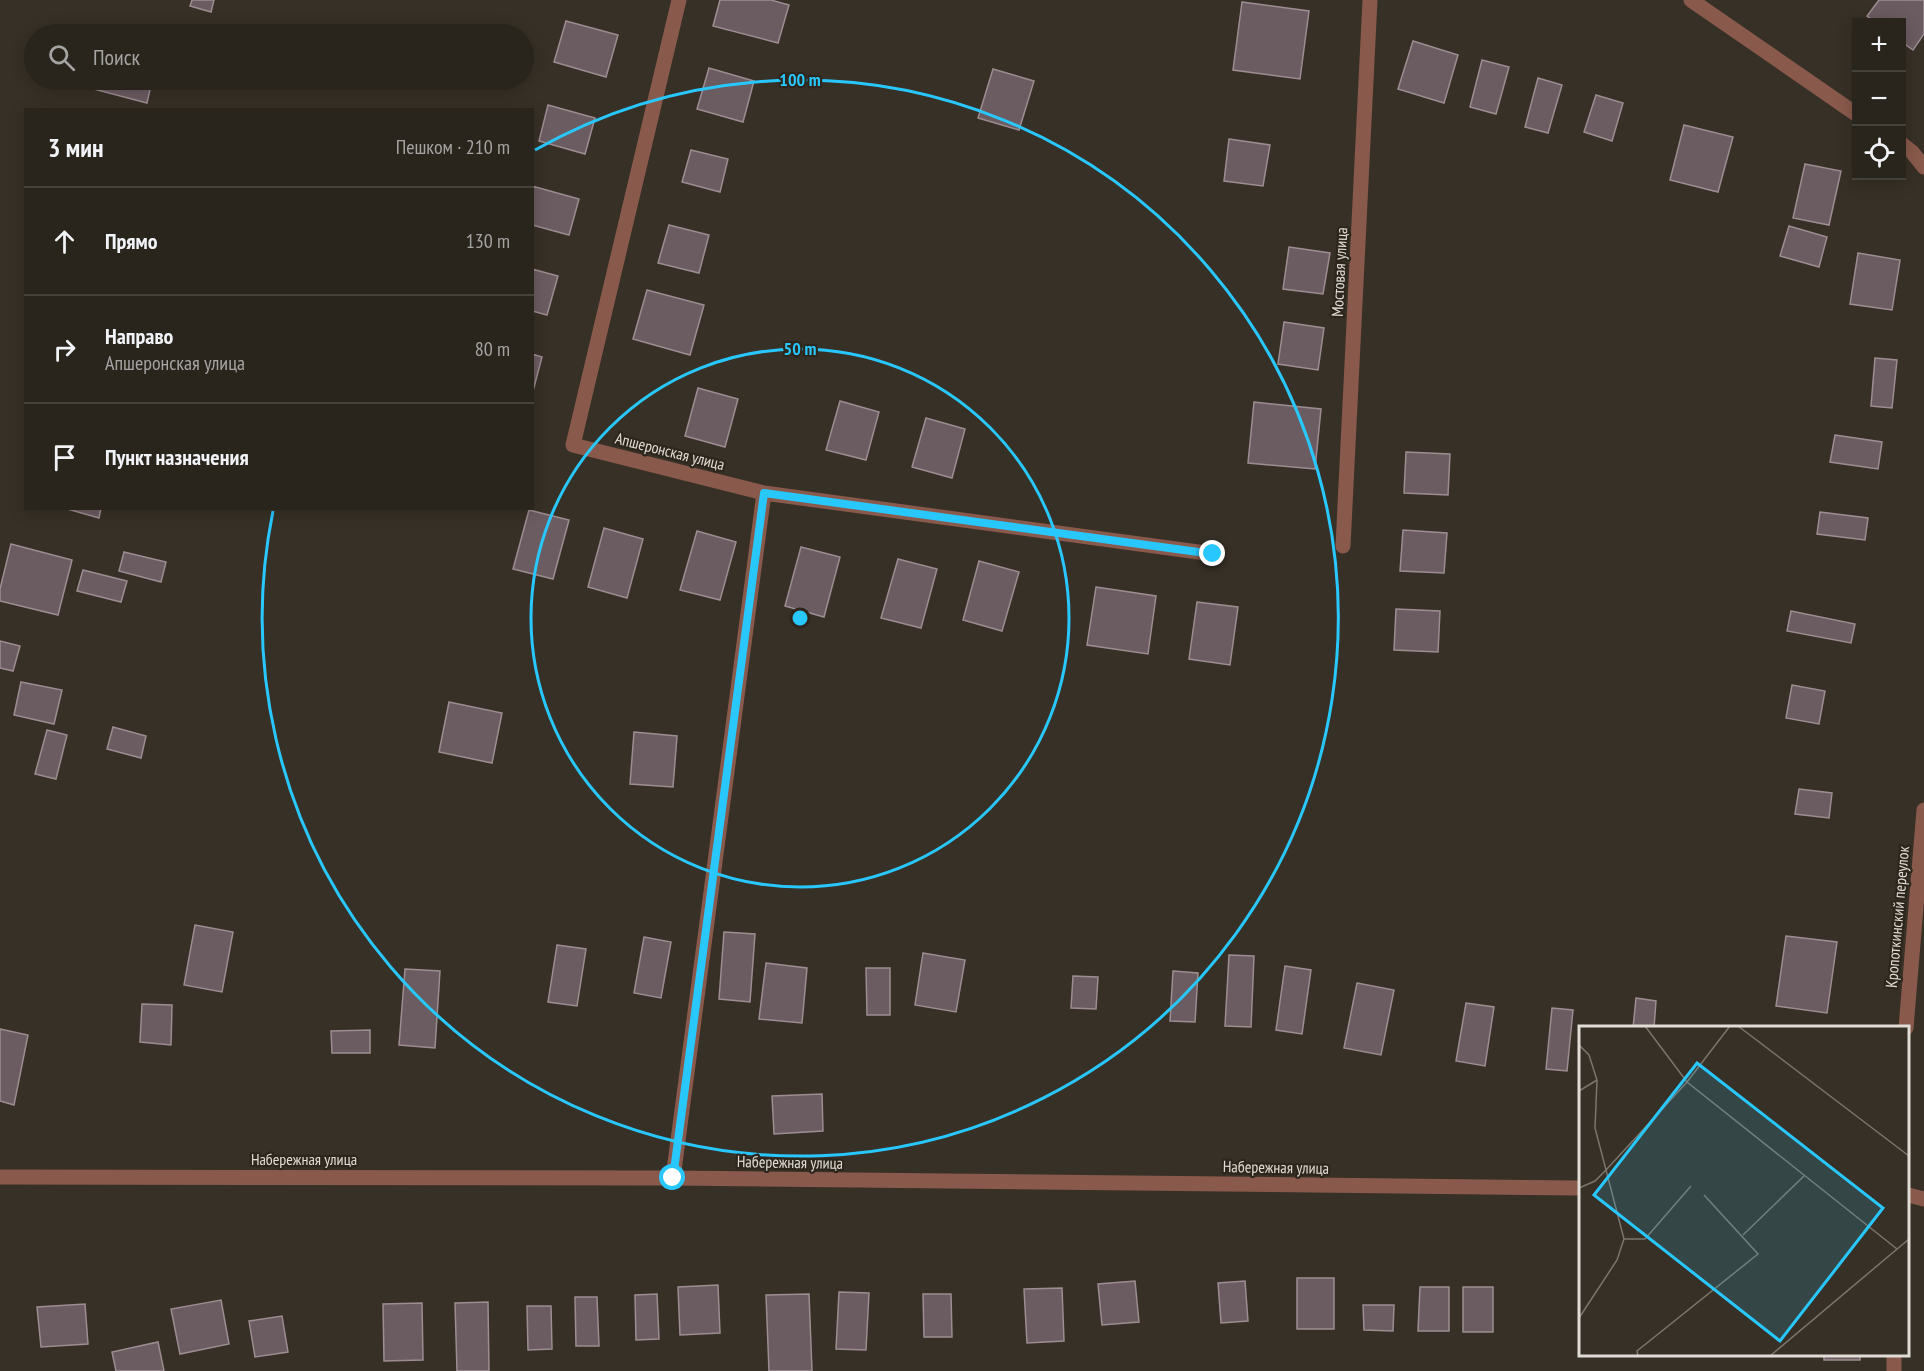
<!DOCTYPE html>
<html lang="ru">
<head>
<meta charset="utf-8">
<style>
	:root { --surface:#29241c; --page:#312c25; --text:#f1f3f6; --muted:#a5a4a3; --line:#45413b }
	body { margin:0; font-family:"PT Sans Narrow",sans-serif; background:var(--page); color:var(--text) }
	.controls { position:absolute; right:18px; top:18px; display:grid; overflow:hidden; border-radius:0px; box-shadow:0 3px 15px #0003 }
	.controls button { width:54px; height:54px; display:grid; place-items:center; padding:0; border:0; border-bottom:2px solid var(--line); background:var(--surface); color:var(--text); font:30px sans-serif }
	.stop { position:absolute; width:18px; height:18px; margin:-14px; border:4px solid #28c8ff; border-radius:50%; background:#fff }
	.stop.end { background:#28c8ff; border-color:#fff; box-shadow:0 2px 6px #0008 }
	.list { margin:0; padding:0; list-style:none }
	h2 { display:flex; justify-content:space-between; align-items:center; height:78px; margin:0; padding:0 24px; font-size:26px }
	h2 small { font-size:20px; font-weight:400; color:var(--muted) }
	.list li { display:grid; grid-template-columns:39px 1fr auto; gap:18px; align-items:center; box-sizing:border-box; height:108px; padding:0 24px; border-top:2px solid var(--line) }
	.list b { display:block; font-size:22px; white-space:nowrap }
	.list p { margin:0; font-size:20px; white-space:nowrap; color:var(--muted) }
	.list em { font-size:20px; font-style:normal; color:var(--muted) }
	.icon { flex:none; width:33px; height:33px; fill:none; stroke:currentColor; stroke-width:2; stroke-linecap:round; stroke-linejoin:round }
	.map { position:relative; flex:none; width:1924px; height:1371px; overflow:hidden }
	.search { position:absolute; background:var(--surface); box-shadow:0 3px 15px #0003; left:24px; top:24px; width:510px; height:66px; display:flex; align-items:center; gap:15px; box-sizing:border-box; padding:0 21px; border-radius:33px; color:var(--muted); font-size:22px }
	.panel { position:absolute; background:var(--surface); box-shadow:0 3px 15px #0003; left:24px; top:108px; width:510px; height:402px; border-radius:0px }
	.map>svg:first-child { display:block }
	.building { fill:#6b5c61; stroke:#9d8d92; stroke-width:1.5 }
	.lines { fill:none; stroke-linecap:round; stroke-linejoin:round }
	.minor { stroke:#895a4c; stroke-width:15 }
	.route { stroke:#28c8ff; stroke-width:8 }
	.ring { fill:none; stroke:#28c8ff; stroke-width:3 }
	.labels { text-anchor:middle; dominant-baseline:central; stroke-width:4.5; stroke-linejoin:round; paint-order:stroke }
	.street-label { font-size:16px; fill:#e1ddd6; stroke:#2d261c }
	.inset-road { fill:none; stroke:#7b756c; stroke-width:1.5 }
	.view { fill:#28c8ff; fill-opacity:0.15; stroke:#28c8ff; stroke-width:3 }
	.inset-edge { fill:none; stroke:#e1ddd6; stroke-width:3 }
	.centre { fill:#28c8ff; stroke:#2d261c; stroke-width:3 }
	.ring-label { font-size:18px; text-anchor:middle; font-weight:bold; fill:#28c8ff; stroke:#2d261c; stroke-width:4.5; stroke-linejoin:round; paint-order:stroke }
</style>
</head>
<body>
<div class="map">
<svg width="1924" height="1371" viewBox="0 0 1924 1371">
	<rect width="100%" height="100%" fill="#373026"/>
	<path class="building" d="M192,0H214L211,12L190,6Z
		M720,0H771L789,5L778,43L713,26Z
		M1879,0H1924V34L1913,50L1902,42V22H1875L1867,16Z
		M1242,2L1309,11L1300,79L1233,70Z
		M566,21L618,35L606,77L554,62Z
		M1413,41L1458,55L1444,103L1398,89Z
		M1482,60L1509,67L1496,114L1470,107Z
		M709,68L754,81L743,122L697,109Z
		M993,69L1034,81L1019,130L978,118Z
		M1538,78L1562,85L1548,133L1525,127Z
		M87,80H131L151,85L147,103L86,87Z
		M1596,95L1623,103L1612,141L1584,132Z
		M548,105L595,118L585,154L539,141Z
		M1684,125L1733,137L1718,192L1670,180Z
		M1229,139L1270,145L1263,186L1224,181Z
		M691,150L728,159L720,192L682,182Z
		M1805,164L1841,171L1829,225L1793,218Z
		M532,186L579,199L569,235L532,225Z
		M669,225L709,235L699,273L658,263Z
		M1789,226L1827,237L1819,267L1780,256Z
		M1289,247L1330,253L1323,294L1283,289Z
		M1858,253L1900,260L1892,310L1850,304Z
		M532,269L558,276L547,315L532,311Z
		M647,290L704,305L690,355L633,339Z
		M1284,322L1324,328L1318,370L1278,364Z
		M532,354L542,357L533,391L532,390Z
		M1875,358L1897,360L1892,408L1871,406Z
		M698,388L738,399L725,447L685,436Z
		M840,401L879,412L866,460L826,450Z
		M1254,402L1321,409L1315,469L1248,463Z
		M926,418L965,429L952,478L912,467Z
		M1835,435L1882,442L1878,469L1830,462Z
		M1406,452L1450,454L1448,495L1404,493Z
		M64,508H101L99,518Z
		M529,510L569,520L553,579L513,569Z
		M1820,512L1868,518L1865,540L1817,534Z
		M604,528L643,539L627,598L588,587Z
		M1403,530L1447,533L1444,573L1400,571Z
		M697,531L736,542L720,600L680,590Z
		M11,544L72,560L58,615L0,601V589Z
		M801,547L840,557L824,617L785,606Z
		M124,552L166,562L161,582L119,571Z
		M898,559L937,569L921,628L881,618Z
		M979,561L1019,572L1002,631L963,620Z
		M83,570L127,581L121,602L77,591Z
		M1096,587L1156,596L1148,654L1087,645Z
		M1197,602L1238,607L1230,665L1189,659Z
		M1396,609L1440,611L1438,652L1394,650Z
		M1791,611L1855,624L1851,643L1787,631Z
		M0,641L20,646L13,671L0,668Z
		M21,682L62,690L54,724L14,715Z
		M1792,685L1825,691L1819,724L1786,718Z
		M449,702L502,713L492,763L439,752Z
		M113,727L146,736L141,758L107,749Z
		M47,730L67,735L56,779L35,774Z
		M634,732L677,736L673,787L630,784Z
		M1799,789L1832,793L1829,818L1795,814Z
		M195,925L233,932L222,992L184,985Z
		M724,932L755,934L750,1002L719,999Z
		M1786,936L1837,942L1827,1013L1776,1006Z
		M644,937L671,942L661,998L634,993Z
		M557,945L586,949L577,1006L548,1002Z
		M923,953L965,960L956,1012L915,1005Z
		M1229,955L1254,956L1251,1027L1225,1026Z
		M766,963L807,968L802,1023L759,1019Z
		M1285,966L1311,970L1302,1034L1276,1030Z
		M866,968H890V1015H867Z
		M405,969L440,971L435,1048L399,1045Z
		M1173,971L1198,973L1195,1022L1170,1021Z
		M1073,976L1098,977L1096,1009L1071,1008Z
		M1357,983L1394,990L1381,1055L1344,1048Z
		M1636,998L1656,1001L1654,1028H1633Z
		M1466,1003L1494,1007L1485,1066L1456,1061Z
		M142,1004L172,1005L171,1045L140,1042Z
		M1552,1008L1573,1010L1567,1071L1546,1069Z
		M0,1029L28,1035L14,1105L0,1101Z
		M370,1030V1053H332L331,1031Z
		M822,1094L823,1131L774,1134L772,1096Z
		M1297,1278H1334V1329H1297Z
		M1135,1281L1139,1322L1102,1325L1098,1284Z
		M1245,1281L1248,1321L1221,1323L1218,1283Z
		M718,1285L720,1333L680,1335L678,1287Z
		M1420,1287H1449V1331H1418Z
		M1463,1287H1493V1332H1463Z
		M1062,1288L1064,1341L1027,1343L1024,1289Z
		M839,1292L869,1293L866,1350L836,1349Z
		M657,1294L659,1339L636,1340L635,1295Z
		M809,1294L812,1371H769L766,1295Z
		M923,1294H951L952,1337H924Z
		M575,1297H597L599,1346H576Z
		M221,1300L229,1344L180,1354L171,1309Z
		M488,1302L489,1371H457L455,1303Z
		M422,1303L423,1360L384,1361L383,1304Z
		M85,1304L88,1344L41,1347L37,1307Z
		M1363,1305H1394L1393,1331L1364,1330Z
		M527,1306H551L552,1349L528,1350Z
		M282,1316L288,1352L255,1357L249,1321Z
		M158,1342L164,1371H116L112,1352Z
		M1824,1354H1860V1360H1824Z"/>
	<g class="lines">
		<path class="minor" d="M679,0L573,445L764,493L1213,554
			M1691,0L1856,114
			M1902,144L1912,152L1924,167
			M1343,546L1370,0
			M1906,1028L1924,810
			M0,1177L673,1178L1580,1188
			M673,1178L764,493
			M1908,1195L1924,1199
			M1894,1354V1371"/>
	</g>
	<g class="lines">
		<path class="route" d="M673,1178L764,493L1213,554"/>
	</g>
	<g class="ring">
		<circle cx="800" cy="618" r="269"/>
		<path d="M535 150A538 538 0 1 1 273 511"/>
	</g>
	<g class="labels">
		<g class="street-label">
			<text transform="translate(1339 272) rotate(-87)">Мостовая улица</text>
			<text transform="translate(670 451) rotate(14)">Апшеронская улица</text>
			<text transform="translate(1897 917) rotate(-85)">Кропоткинский переулок</text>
			<text x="304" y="1159">Набережная улица</text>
			<text transform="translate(790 1162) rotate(1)">Набережная улица</text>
			<text transform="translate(1276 1167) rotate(1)">Набережная улица</text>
		</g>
	</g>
	<g transform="translate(1579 1026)">
		<rect width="330" height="330" fill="#373026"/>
		<path class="inset-road" d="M66,0L108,56L318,223M159,0L330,130M0,19L10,29L18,54L16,102L45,213L38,234L0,292M0,65L18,54M0,162L16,155L27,144L108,56L151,0M164,209L225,150M45,213H66L112,160M59,330L58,325L179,228L125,169M191,330L330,213"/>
		<path class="view" d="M118,37L304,182L201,315L15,169Z"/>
		<rect width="330" height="330" class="inset-edge"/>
	</g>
	<circle cx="800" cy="618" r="9" class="centre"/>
	<g class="ring-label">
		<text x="800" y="86">100 m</text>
		<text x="800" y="355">50 m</text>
	</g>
</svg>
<div class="controls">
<button>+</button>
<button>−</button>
<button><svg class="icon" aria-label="locate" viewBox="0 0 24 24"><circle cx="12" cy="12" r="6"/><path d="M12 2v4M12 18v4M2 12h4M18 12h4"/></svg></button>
</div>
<div class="stop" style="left:673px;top:1178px"></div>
<div class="stop end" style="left:1213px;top:554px"></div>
<div class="search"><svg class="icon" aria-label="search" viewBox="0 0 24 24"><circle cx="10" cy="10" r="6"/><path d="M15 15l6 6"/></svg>Поиск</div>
<section class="panel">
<h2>3 мин<small>Пешком · 210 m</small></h2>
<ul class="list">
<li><svg class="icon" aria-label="ahead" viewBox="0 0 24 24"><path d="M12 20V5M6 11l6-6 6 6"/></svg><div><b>Прямо</b></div><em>130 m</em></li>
<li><svg class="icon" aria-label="right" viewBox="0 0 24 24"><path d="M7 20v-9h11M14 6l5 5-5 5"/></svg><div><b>Направо</b><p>Апшеронская улица</p></div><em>80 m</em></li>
<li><svg class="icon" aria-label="arrive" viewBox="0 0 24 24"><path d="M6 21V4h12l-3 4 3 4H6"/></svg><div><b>Пункт назначения</b></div></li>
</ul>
</section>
</div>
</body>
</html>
